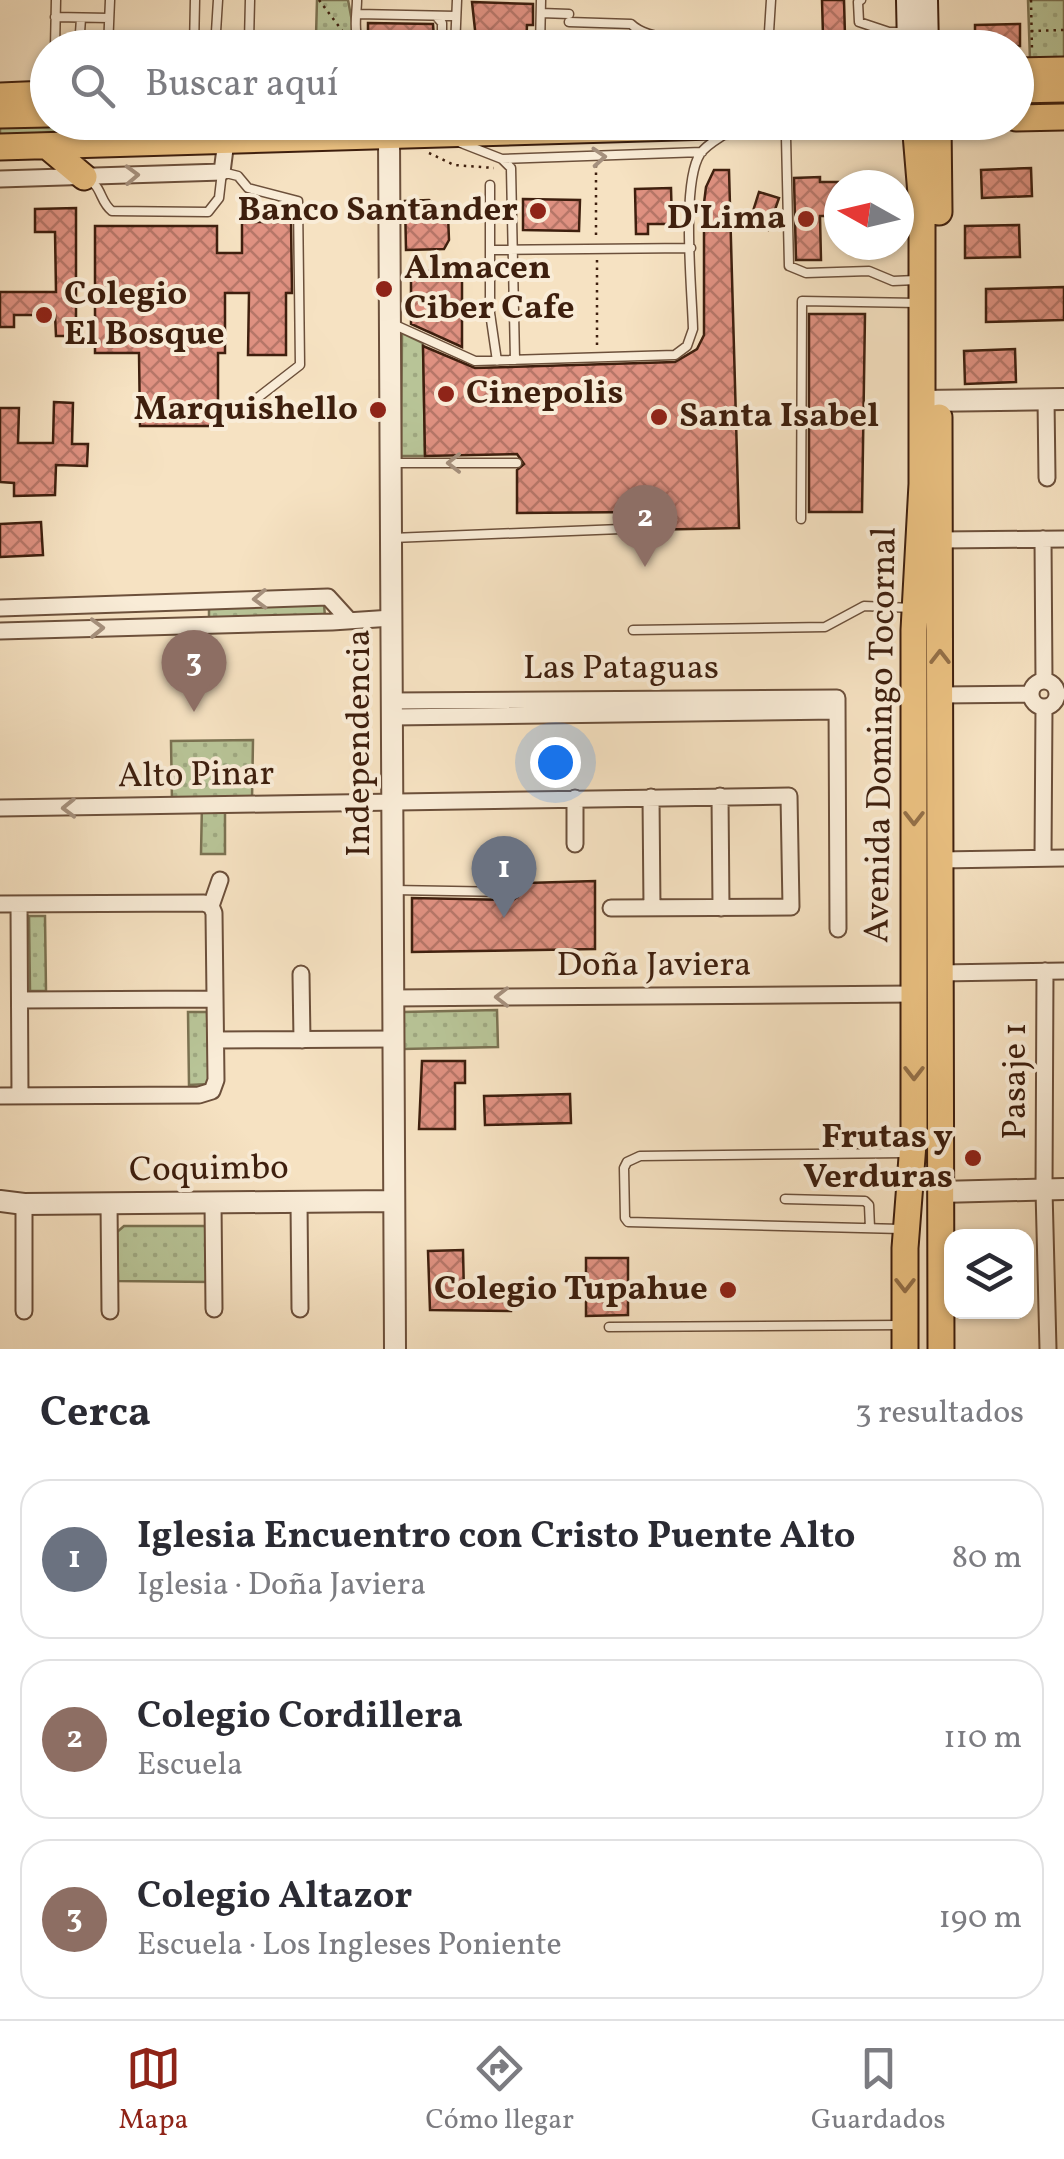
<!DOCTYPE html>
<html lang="es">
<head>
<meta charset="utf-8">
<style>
	:root { --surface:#fff; --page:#f7f7f7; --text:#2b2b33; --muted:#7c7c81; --line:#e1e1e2; --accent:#8f2418 }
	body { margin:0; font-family:Vollkorn,serif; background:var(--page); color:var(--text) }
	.controls { position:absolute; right:30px; bottom:30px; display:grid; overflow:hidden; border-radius:20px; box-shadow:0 2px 8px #0004 }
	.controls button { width:90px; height:90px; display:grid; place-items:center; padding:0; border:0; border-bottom:2px solid var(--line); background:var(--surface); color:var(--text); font:50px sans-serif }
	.compass { position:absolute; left:824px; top:170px; width:90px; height:90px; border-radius:50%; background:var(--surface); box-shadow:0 2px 8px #0004; rotate:278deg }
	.you { position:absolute; left:555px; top:762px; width:35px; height:35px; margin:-25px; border:8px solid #fff; border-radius:50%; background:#1a73e8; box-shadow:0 0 0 15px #1a73e833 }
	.badge { display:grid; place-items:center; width:65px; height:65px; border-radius:50%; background:var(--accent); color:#fff; font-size:32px; font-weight:700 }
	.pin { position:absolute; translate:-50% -82px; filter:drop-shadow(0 2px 5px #0008) }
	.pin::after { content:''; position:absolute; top:52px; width:35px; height:30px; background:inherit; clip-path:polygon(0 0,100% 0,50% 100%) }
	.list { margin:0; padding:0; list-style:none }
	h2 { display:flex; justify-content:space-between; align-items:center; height:130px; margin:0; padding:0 40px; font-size:42px }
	h2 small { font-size:32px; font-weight:400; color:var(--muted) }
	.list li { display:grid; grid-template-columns:65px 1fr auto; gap:30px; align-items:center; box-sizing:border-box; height:160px; margin:0 20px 20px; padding:0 20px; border:2px solid var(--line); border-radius:30px }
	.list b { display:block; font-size:38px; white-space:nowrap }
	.list p { margin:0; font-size:32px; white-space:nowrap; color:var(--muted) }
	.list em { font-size:32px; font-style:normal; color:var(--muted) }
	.icon { flex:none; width:55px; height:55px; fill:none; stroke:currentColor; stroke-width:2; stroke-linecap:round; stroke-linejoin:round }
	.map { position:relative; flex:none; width:1064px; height:1349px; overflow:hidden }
	.search { position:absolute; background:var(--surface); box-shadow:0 2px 8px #0004; left:30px; right:30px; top:30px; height:110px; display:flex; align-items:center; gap:25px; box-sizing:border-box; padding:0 35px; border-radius:55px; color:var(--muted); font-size:38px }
	.sheet { height:670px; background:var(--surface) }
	nav { display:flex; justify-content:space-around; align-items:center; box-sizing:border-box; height:140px; border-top:2px solid var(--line); background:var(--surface); font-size:28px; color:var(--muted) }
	nav a { display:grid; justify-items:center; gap:5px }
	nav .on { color:var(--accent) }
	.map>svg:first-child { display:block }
	.green { fill:url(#green-dots); stroke:#7b7252; stroke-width:2.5 }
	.building { fill:url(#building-cross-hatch); stroke:#3e1f0e; stroke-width:2.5 }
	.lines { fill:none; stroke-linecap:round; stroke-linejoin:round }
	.service-casing { stroke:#6c503b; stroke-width:11 }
	.minor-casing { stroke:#6c503b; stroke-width:19 }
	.tertiary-casing { stroke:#6c503b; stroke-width:24 }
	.secondary-casing { stroke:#3e1f0e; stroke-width:26 }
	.primary-casing { stroke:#3e1f0e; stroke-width:29 }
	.path { stroke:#3e1f0e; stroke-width:2.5; stroke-dasharray:2.5 5; stroke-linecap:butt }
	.service { stroke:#f9ecd7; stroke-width:8 }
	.minor { stroke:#f9ecd7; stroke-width:15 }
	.tertiary { stroke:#f9ecd7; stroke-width:20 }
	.secondary { stroke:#f9ecd7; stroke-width:22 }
	.primary { stroke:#ebc181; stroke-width:25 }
	.oneway { stroke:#a5907d }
	.oneway2 { stroke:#947048 }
	.poi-dot { fill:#8f2418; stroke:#f9ecd7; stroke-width:4 }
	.labels { text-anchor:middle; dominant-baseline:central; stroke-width:8; stroke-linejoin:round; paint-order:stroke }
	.poi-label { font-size:35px; font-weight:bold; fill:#3e1f0e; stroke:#f9ecd7; text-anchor:end }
	.street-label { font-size:35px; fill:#3e1f0e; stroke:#f9ecd7 }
</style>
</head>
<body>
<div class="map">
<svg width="1064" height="1349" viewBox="0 0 1064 1349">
	<defs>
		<pattern id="green-dots" width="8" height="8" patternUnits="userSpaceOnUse" patternTransform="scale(2.5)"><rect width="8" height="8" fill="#b8c497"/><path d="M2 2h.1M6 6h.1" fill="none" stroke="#9fa881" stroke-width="1.8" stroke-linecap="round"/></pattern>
		<pattern id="building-cross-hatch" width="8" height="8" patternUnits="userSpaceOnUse" patternTransform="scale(2.5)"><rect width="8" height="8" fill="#df9181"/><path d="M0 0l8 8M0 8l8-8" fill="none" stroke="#b67668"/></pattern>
	</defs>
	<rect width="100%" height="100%" fill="#f6e2c2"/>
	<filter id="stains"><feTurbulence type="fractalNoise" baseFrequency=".002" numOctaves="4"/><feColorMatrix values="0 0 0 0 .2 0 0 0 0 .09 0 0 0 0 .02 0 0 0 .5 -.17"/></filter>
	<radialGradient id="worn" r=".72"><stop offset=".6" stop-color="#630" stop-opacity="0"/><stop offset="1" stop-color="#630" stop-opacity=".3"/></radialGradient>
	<path class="green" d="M317,0H348L355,37L316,36Z
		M1028,0H1064V59L1030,60Z
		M0,122H48L667,123L0,139Z
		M402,333L423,343L425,456H401Z
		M324,604L325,617L209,620V607Z
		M253,740L252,801L225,802V854H201L202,802H172L171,741Z
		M29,916H45L46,991H30Z
		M497,1010L498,1047L403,1049V1012Z
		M188,1012H207L209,1084L189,1085Z
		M124,1226H204L210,1231V1282L118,1281L117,1232Z"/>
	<path class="building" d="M822,0H844L845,36H823Z
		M472,2L533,4V25H527L526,48H497V44H486V39H476Z
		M368,23L433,24L434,39L373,42L368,39Z
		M1020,24V46L975,47V25Z
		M1031,168L1032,196L982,198L981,170Z
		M714,170H729L739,528L641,530L640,512L517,513V470L524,464L517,454L425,456L423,346L475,368L675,362L697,349L704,335V203L706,187Z
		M820,177V182H838L839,216H820L821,260H796L794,178Z
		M671,188L672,224H648V234H636L635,189Z
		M759,192L779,198L768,230L749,224Z
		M523,199L580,200L579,231L523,230Z
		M429,200L448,215L449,240L444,249L406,250L405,201Z
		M76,208V336H56L55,315H14V327H0V292H56L55,232H35V209Z
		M242,222H291L292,293H286V355H248L249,293H225V353H218V426H140L139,353H95V226H217V253H242Z
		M1019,225L1020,257L965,258V226Z
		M411,271H462V347L411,324Z
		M1064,287V320L986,322V289Z
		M809,314H865L862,512H809Z
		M1015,349L1016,382L965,384L964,351Z
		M54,402L73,403L72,444H88L87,466L56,465L55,495L14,496V483L0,482V408H19L18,443H53Z
		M41,522L43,555L0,557V524Z
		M595,881V949L412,952V898L513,900L520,895L518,886L492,884Z
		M422,1061H465V1083H455V1129H419Z
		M570,1094L571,1123L485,1125L484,1096Z
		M463,1250L464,1295H512L511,1311L430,1310L428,1251Z
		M586,1258H628V1315L586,1316Z"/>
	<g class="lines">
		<g class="service-casing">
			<path id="service" d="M218,0L216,32L223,39L341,45
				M357,0C357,17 350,40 368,48
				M861,0L858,2L859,22L889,32H904
				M541,13L569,14
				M357,14L456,16
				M55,17L109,18
				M569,22L631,24C653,46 720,38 750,38
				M249,41L250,0
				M55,48L56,0
				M79,48L81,18
				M108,48L110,0
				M194,48L195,0
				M377,48L438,46L442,42V23L436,16
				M455,48L457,0
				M540,48L541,0
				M768,48L771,0
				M810,48L813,44L859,43L862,48
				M779,129L786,137L789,266L806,273L869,271L893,281L916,280
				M461,143L502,159L511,168L515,360
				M502,159L702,152
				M89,180C102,187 100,202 112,211L208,212L219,198L222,172L238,176L248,188L298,201L300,365L247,406
				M490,185V313L497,361
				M490,250L691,248
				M395,325L475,361L675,355L687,346L693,329C692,290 681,184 700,154C706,145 716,140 725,134
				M392,463H517
				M801,519L802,301L918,303
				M392,538L621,529
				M633,630L825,627L864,606L913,608
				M393,890L513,892
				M785,1199L865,1201L869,1205L870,1228
				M901,1229L628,1222L625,1218L624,1168L627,1162L640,1156L906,1153
				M609,1327L901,1325"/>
		</g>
		<g class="minor-casing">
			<path id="minor" d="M0,179L222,172L226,141
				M1046,399L1047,478
				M1043,539L1044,681
				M940,540L1064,539
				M0,608L328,597L348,619
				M0,631L332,622L392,618
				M1031 694a13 13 0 1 1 26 0a13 13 0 1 1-26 0Z
				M940,695L1031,694
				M392,701L837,698L838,929
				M392,717L837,711
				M720,796L721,908
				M651,797L652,908
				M0,808L789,796L791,907L611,908
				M575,844V798
				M1043,858L1044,707
				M940,860L1064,858
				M0,904L204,903L211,906
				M19,904L20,1096
				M1045,971L1044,1190L1048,1349
				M940,973L1064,971
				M301,974L302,1040
				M393,998L914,994
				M20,1000L215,999
				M216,1040L394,1039
				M0,1096L199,1095L212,1091L216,1080L214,913L211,906L220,880
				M213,1202L214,1309
				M299,1202L300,1309
				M109,1203L110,1311
				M24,1204V1311"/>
		</g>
		<g class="tertiary-casing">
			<path id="tertiary" d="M389,137L395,1349
				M922,401L1064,399
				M940,1192L1064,1189
				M0,1201L24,1204L394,1201"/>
		</g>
		<g class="secondary-casing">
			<path id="secondary" d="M908,0L909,48
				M926,0L927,48"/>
		</g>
		<g class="primary-casing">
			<path id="primary" d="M1016,71L1064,70
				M1016,90L1064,89
				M0,96L48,94
				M0,115L48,114
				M1016,118L1064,117
				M938,122L939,212
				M47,146L84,177
				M0,147L845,122
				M939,417L941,1349
				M905,1349V1248L914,1131V630L922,484V206L915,122"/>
		</g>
		<path class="path" d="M319,0L347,37
			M1031,0L1032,51
			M1031,31L1064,30
			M956,131L1003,130
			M861,135L898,133
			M429,153L454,165L494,168
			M596,165V237
			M597,260V347"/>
		<use href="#service" class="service"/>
		<use href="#minor" class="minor"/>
		<use href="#tertiary" class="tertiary"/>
		<use href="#secondary" class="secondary"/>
		<use href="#primary" class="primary"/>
	</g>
	<defs><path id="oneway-chevron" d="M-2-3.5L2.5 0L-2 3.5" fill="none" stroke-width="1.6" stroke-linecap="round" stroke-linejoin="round" transform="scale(2.5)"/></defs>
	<g class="oneway">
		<use href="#oneway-chevron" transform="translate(599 157) rotate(-4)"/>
		<use href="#oneway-chevron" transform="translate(132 175) rotate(-2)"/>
		<use href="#oneway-chevron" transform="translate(454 463) rotate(180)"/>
		<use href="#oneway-chevron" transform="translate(260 599) rotate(178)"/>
		<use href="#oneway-chevron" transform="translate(97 628) rotate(-1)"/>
		<use href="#oneway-chevron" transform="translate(69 808) rotate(179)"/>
		<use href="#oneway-chevron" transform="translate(502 997) rotate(180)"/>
	</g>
	<g class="oneway2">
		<use href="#oneway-chevron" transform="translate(940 657) rotate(-90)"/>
		<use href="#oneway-chevron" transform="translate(914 818) rotate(90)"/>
		<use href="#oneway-chevron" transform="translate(914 1073) rotate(90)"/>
		<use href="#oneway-chevron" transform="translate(905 1285) rotate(90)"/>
	</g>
	<g class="poi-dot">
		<circle cx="538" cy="211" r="10"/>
		<circle cx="806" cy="219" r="10"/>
		<circle cx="384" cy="289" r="10"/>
		<circle cx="44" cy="315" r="10"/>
		<circle cx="446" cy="394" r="10"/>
		<circle cx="378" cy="410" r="10"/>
		<circle cx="659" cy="417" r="10"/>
		<circle cx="973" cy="1158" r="10"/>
		<circle cx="728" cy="1290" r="10"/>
	</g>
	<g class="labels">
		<g class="poi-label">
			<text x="518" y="211">Banco Santander</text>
			<text x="786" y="219">D'Lima</text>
			<text x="404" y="269" text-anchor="start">Almacen<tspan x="404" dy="40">Ciber Cafe</tspan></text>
			<text x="64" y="295" text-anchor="start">Colegio<tspan x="64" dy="40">El Bosque</tspan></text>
			<text x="466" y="394" text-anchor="start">Cinepolis</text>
			<text x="358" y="410">Marquishello</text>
			<text x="679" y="417" text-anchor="start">Santa Isabel</text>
			<text x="953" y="1138">Frutas y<tspan x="953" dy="40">Verduras</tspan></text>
			<text x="708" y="1290">Colegio Tupahue</text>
		</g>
		<g class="street-label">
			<text x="621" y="669">Las Pataguas</text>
			<text transform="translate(882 735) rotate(-89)">Avenida Domingo Tocornal</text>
			<text transform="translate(360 743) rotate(-90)">Independencia</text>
			<text transform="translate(196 776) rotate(-1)">Alto Pinar</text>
			<text x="654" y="966">Doña Javiera</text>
			<text transform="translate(1016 1081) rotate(-90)">Pasaje 1</text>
			<text transform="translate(209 1170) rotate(-1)">Coquimbo</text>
		</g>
	</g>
	<rect width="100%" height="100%" filter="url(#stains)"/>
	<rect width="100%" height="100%" fill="url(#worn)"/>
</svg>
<div class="controls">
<button><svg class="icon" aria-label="layers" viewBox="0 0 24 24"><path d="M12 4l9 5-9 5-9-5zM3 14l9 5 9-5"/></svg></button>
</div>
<svg class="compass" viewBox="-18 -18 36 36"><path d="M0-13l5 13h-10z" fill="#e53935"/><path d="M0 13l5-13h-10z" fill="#7c7c81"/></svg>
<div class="you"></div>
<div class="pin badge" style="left:504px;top:918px;background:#6b7280">1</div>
<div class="pin badge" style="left:645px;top:567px;background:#8d6e63">2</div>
<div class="pin badge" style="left:194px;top:712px;background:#8d6e63">3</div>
<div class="search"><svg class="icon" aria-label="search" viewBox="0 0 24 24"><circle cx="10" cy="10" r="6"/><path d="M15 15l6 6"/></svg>Buscar aquí</div>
</div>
<section class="sheet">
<h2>Cerca<small>3 resultados</small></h2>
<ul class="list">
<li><span class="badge" style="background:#6b7280">1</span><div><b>Iglesia Encuentro con Cristo Puente Alto</b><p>Iglesia · Doña Javiera</p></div><em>80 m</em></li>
<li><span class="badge" style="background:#8d6e63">2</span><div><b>Colegio Cordillera</b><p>Escuela</p></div><em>110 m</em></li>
<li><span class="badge" style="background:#8d6e63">3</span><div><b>Colegio Altazor</b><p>Escuela · Los Ingleses Poniente</p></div><em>190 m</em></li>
</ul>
</section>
<nav>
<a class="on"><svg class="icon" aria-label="map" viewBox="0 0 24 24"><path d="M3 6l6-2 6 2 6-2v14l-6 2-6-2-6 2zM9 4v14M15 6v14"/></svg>Mapa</a>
<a><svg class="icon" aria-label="directions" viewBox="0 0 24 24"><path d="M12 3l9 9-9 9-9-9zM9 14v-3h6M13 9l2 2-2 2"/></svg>Cómo llegar</a>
<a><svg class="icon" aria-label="saved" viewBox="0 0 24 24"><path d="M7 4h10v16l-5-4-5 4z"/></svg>Guardados</a>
</nav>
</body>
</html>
